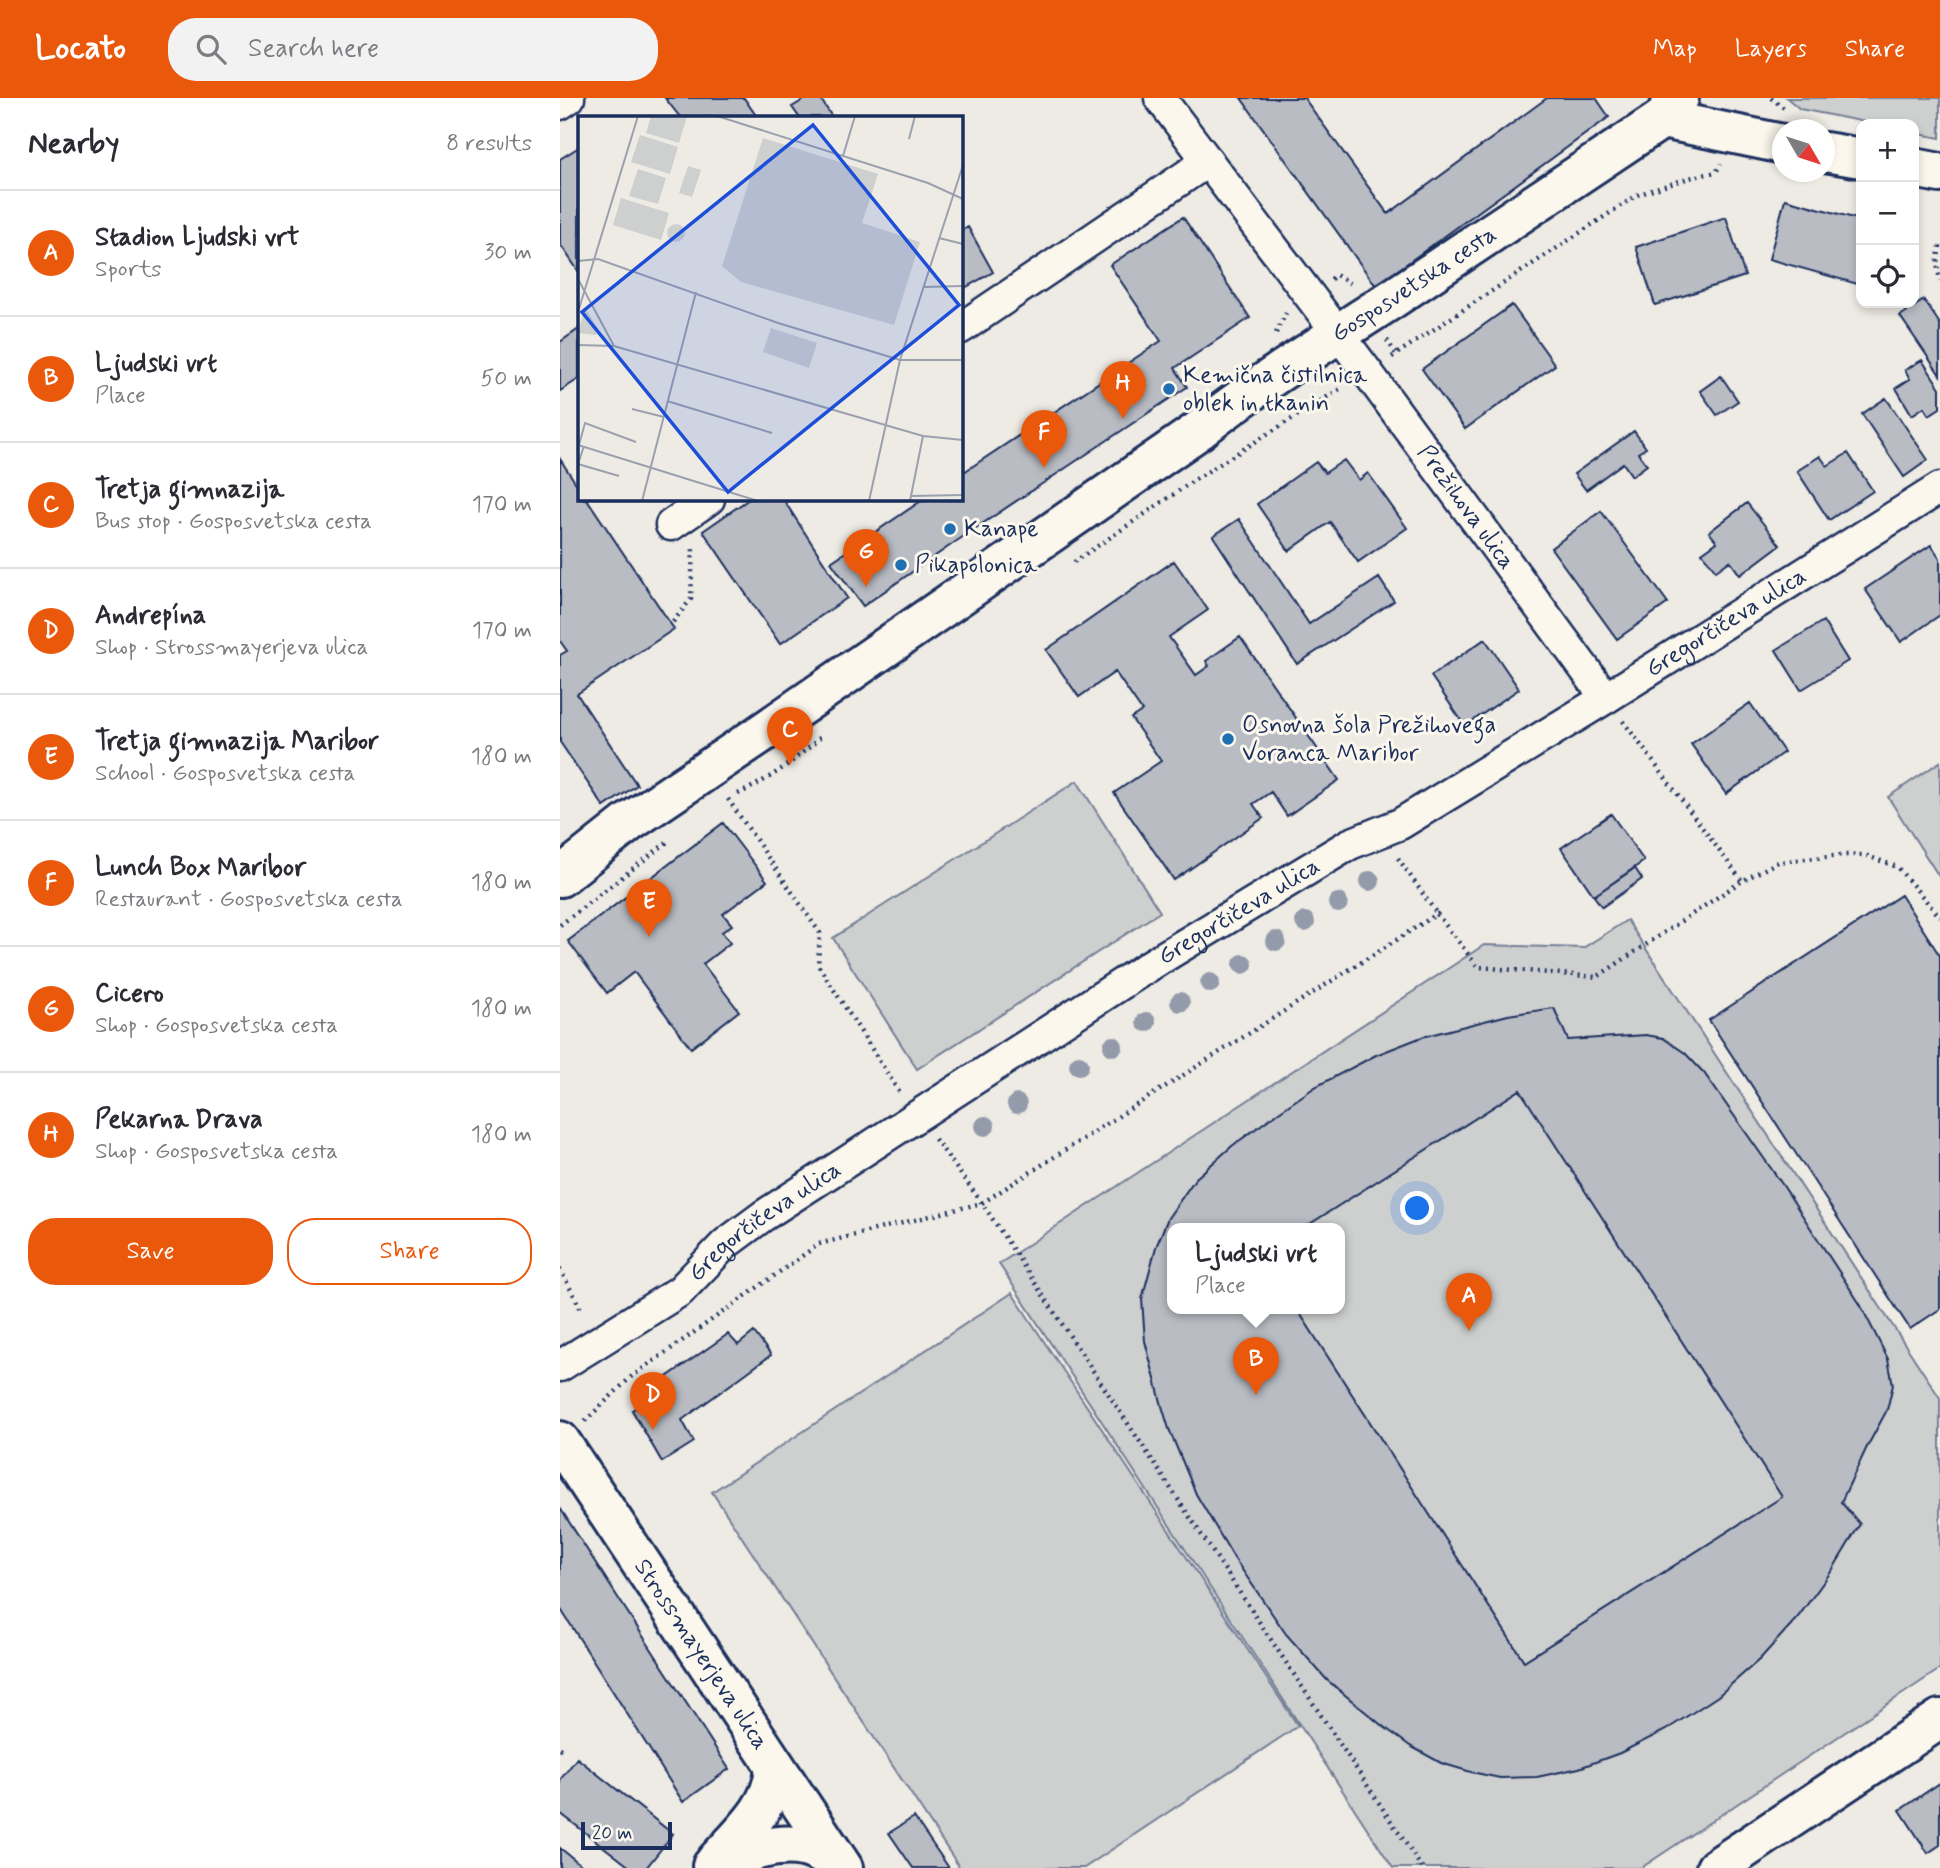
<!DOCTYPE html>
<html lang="en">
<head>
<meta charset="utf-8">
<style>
	:root { --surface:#fff; --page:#f2f2f3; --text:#2b2b33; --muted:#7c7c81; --line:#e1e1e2; --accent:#ea580c }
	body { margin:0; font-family:Mynerve,sans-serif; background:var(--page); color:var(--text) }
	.controls { position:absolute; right:21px; top:21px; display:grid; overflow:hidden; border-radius:14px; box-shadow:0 4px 10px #0003 }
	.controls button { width:63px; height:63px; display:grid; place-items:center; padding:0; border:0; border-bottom:2px solid var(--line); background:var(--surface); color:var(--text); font:35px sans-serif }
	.compass { position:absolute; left:1212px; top:21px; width:63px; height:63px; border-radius:50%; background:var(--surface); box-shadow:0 4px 10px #0003; rotate:129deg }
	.scale { position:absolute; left:21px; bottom:18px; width:91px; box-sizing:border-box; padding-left:7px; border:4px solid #1b2f5e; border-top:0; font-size:19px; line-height:24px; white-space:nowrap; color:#1b2f5e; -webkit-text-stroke:5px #fbf7ec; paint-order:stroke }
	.you { position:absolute; left:858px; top:1111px; width:24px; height:24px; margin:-18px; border:5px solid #fff; border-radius:50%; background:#1a73e8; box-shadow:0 0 0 10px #1a73e833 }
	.badge { display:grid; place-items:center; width:46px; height:46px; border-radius:50%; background:var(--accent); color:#fff; font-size:23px; font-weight:700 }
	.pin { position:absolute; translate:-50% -58px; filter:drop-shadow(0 2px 4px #0008) }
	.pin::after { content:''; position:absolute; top:37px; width:24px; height:21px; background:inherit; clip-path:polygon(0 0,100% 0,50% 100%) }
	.popup { position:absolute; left:607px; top:1125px; width:178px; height:91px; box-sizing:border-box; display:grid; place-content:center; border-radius:14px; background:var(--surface); filter:drop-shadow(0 2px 5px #0005); font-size:23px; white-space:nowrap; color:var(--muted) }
	.popup b { font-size:26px; color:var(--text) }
	.popup::after { content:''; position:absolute; left:50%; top:100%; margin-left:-14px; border:14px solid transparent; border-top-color:var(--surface) }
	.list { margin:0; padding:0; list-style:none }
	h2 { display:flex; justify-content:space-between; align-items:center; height:91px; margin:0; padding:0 28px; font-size:30px }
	h2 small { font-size:23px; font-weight:400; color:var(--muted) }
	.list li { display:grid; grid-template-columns:46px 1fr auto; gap:21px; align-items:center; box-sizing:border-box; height:126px; padding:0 28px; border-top:2px solid var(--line) }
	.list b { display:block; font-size:26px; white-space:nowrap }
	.list p { margin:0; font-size:23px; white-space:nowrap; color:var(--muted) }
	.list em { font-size:23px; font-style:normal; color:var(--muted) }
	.actions { display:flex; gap:14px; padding:21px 28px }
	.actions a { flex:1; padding:16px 0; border:2px solid var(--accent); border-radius:28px; text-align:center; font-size:24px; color:var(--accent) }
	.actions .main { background:var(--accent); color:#fff }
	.icon { flex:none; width:38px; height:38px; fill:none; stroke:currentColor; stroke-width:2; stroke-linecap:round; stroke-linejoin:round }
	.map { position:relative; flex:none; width:1380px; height:1770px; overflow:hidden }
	header { display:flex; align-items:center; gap:42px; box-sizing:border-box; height:98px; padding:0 35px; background:var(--accent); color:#fff }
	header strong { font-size:33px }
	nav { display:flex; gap:38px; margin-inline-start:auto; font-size:24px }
	.search { width:490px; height:63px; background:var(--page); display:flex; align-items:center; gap:18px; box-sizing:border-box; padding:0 24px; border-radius:28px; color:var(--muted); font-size:26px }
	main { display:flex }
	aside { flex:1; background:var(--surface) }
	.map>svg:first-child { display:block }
	.green { fill:#cecfcf; stroke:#747f96; stroke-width:2; fill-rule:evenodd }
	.building { fill:#b9bcc3; stroke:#1b2f5e; stroke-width:2; fill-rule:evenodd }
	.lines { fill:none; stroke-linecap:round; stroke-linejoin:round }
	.street-casing { stroke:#1b2f5e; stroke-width:35 }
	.secondary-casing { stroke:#1b2f5e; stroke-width:44 }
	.path { stroke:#1b2f5e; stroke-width:4.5; stroke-dasharray:2 5; stroke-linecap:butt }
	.street { stroke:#fbf7ec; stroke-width:30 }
	.secondary { stroke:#fbf7ec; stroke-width:38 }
	.tree { fill:#939aaa }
	.poi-dot { fill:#1f6fb2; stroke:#fbf7ec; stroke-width:2.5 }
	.labels { text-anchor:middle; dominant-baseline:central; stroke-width:6; stroke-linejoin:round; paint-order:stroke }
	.street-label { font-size:24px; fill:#1b2f5e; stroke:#fbf7ec }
	.poi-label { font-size:24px; fill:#1b2f5e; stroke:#fbf7ec; text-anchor:start }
	.inset-road { fill:none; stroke:#9aa0ae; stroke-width:2 }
	.view { fill:#1d4ed8; fill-opacity:0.15; stroke:#1d4ed8; stroke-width:3.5 }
	.inset-edge { fill:none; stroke:#1b2f5e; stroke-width:3.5 }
</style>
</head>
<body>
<header>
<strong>Locato</strong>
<div class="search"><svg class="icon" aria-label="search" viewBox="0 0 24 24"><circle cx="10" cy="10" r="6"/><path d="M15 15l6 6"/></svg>Search here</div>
<nav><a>Map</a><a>Layers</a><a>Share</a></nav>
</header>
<main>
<aside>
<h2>Nearby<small>8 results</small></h2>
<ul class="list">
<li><span class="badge">A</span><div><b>Stadion Ljudski vrt</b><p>Sports</p></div><em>30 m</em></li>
<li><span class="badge">B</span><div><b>Ljudski vrt</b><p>Place</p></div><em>50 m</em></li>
<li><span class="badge">C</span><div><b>Tretja gimnazija</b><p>Bus stop · Gosposvetska cesta</p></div><em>170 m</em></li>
<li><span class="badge">D</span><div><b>Andrepína</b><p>Shop · Strossmayerjeva ulica</p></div><em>170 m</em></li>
<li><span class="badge">E</span><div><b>Tretja gimnazija Maribor</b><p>School · Gosposvetska cesta</p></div><em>180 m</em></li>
<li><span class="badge">F</span><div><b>Lunch Box Maribor</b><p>Restaurant · Gosposvetska cesta</p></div><em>180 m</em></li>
<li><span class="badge">G</span><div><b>Cicero</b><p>Shop · Gosposvetska cesta</p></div><em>180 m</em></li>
<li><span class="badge">H</span><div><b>Pekarna Drava</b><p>Shop · Gosposvetska cesta</p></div><em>180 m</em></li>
</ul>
<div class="actions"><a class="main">Save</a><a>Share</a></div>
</aside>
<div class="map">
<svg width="1380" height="1770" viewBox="0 0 1380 1770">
	<rect width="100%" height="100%" fill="#eeebe4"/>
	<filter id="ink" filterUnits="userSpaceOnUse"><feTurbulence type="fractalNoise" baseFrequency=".0143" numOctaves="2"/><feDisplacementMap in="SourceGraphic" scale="14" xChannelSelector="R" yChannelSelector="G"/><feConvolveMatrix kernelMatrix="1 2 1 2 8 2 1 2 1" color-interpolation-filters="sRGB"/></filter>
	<g filter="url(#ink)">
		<path class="green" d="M1227,0H1380V40L1354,35V26H1315L1240,11Z
			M1380,664V780L1328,699Z
			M517,683L600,814L357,971L273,840Z
			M1067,822L1380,1300V1571L1081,1770H833L439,1166L924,847L1023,850ZM612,1131H780V1211H612Z
			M452,1195L738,1628L524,1770H400L152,1394Z"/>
		<path class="building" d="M105,0H184L197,19H120Z
			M247,0H260L272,19H239L232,9Z
			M681,0H744L828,116L987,0H1036L1049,19L816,188Z
			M19,49V174L0,146V61Z
			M1225,101L1301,122V187L1209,161Z
			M623,119L690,220L615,270L627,289L404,438L303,508L271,464L364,401H401V376L601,243L550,167Z
			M1166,119L1185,178L1095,207L1076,149Z
			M408,129L433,174L401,192V133Z
			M1364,202L1380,226V277L1340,218Z
			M952,207L995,267L905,331L862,271Z
			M19,231V281L0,293V244Z
			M1362,262L1380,290V310L1369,317L1364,309L1352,317L1336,290L1350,281L1345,272Z
			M1161,278L1178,303L1157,317L1140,293Z
			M1326,300L1368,362L1344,379L1302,316Z
			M1074,333L1086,350L1078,355L1087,367L1072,378L1063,365L1026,392L1014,376Z
			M1288,355L1313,393L1269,422L1237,373L1260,358L1267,368Z
			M0,361L19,390V401H27L114,531L17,596L77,687L44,709L0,644V557L7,553L0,543Z
			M784,362L799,382L808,375L847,430L798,464L770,424L729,453L697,406L756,364L765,375Z
			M189,401H223L287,500L220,546L143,433Z
			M1187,405L1220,447L1180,477L1170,463L1156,473L1142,455L1157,444L1149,434Z
			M1041,413L1108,505L1057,541L991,450Z
			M679,421L749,526L819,480L834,503L737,566L653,438Z
			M1371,447L1380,460V517L1341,544L1305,491Z
			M614,463L648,512L609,539L636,577L649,568L646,563L680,539L779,682L727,718L711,694L693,706L703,720L614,782L554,695L601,663L571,620L582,613L555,574L519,599L486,552Z
			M1263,523L1288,563L1241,592L1216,552Z
			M925,541L959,591L905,628L871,578Z
			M1190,605L1224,654L1166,696L1131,646Z
			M1051,716L1084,763L1034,798L1001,750Z
			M163,725L207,783L163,816L172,827L162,834L170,845L143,866L179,913L131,950L74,874L47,895L8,843Z
			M1075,770L1082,781L1042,809L1034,798Z
			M1341,797L1380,858V1211L1350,1231L1149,922Z
			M994,910L1008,942L1086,937L1103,940L1125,955L1144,975L1222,1086L1300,1206L1328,1261L1333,1287L1327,1312L1307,1349L1281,1404L1300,1426L1273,1471L1238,1519L1200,1561L1158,1598L1106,1632L1060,1655L1019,1670L977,1679L940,1680L911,1674L881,1665L850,1648L820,1626L767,1582L726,1536L674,1460L636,1396L609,1331L602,1308L585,1243L582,1201L596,1149L608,1120L635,1081L672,1048L716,1016L755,989L816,957L862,939L948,917ZM960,992L1222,1399L964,1563L737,1211H612V1131H742Z
			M194,1234L211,1257L122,1322L134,1344L102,1364L72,1312L110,1288L104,1281L168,1236L178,1247Z
			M0,1410L169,1671L123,1704L0,1510Z
			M17,1660L113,1736L86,1770H71L0,1715V1682Z
			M1380,1685V1747L1368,1755L1340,1712Z
			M354,1719L389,1770H353L329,1735Z
			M0,1750L25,1770H0Z"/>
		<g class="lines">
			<g class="street-casing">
				<g id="street">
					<path id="s1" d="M600,0L808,275L1046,600"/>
					<path d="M0,6L9,0"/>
					<path d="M401,230L648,63"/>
					<path d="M111,427L149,401"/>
					<path id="s2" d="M0,1268L120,1193L165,1146L203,1118L592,866L790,746L840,726L1046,600L1380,390"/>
				</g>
			</g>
			<g class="secondary-casing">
				<g id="secondary">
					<path d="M1102,21L1223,46"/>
					<path d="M1265,54L1301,60"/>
					<path d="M1354,70L1380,75"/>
					<path id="s3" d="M0,779L68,725L199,637L638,333C700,284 766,244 832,201C922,142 1012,82 1102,21L1119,0"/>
					<path id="s4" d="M0,1343L283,1770"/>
					<path d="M156,1763C181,1735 214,1708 215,1668"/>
					<path d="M152,1768C181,1757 212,1743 243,1749C255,1751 268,1760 279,1765"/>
					<path d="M1156,1770L1380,1621"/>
				</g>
			</g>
			<path class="path" d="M1211,0L1224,10
				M1380,148L1377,165L1380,183
				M771,181L776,177L791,186
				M716,235L726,215
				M827,242L836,256
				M832,259L1077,97L1129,80L1156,74L1161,66
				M514,464L639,379L783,289
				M113,524L131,501L133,449
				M1063,623L1182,783
				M178,696C212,680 234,663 262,638
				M168,701L260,835L258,867L340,995
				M838,760L877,816
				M0,827L110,742
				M375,1041L422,1105L862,1770
				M0,1171L22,1213
				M25,1323L71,1279L259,1146L422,1105L877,816L918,869L1037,879L1182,783L1218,764L1282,757H1305L1337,769L1380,819
				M0,1650L4,1652"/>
			<use href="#street" class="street"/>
			<use href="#secondary" class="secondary"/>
		</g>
		<g class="tree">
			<circle cx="810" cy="783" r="10"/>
			<circle cx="778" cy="805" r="10"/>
			<circle cx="745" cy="824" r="10"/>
			<circle cx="716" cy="843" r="10"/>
			<circle cx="683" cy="866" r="10"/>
			<circle cx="650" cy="885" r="10"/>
			<circle cx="620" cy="904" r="10"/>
			<circle cx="586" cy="924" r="10"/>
			<circle cx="553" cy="948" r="10"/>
			<circle cx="519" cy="967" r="10"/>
			<circle cx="457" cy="1006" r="10"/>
			<circle cx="425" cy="1028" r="10"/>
		</g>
	</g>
	<g class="poi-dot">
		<circle cx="609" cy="291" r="7"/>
		<circle cx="390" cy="431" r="7"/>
		<circle cx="341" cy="467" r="7"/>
		<circle cx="668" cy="641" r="7"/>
	</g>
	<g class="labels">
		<g class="street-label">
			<text stroke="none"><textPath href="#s3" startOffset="1040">Gosposvetska cesta</textPath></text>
			<text stroke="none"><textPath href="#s1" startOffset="511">Prežihova ulica</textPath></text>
			<text stroke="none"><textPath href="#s2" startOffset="1386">Gregorčičeva ulica</textPath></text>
			<text stroke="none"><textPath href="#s2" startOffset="819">Gregorčičeva ulica</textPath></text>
			<text stroke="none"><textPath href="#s2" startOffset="252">Gregorčičeva ulica</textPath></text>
			<text stroke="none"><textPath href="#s4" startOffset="256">Strossmayerjeva ulica</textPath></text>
		</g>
		<g class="poi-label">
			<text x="623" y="277">Kemična čistilnica<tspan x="623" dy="28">oblek in tkanin</tspan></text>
			<text x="404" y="431">Kanape</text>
			<text x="355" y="467">Pikapolonica</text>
			<text x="682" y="627">Osnovna šola Prežihovega<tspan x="682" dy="28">Voranca Maribor</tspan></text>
		</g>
	</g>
	<g transform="translate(18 18)">
		<rect width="385" height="385" fill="#eeebe4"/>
		<path d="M73,0H109L101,27L68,17ZM62,19L100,31L92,58L53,46ZM185,22L300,58L284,107L342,126L316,209L163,166L144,150ZM110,50L123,54L114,81L101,77ZM60,53L88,62L80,88L51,80ZM43,82L91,97L83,124L35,109ZM89 117a9 9 0 1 1 18 0a9 9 0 1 1-18 0ZM7,191L20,213L18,219L0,217ZM193,212L239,227L231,252L185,236Z" fill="#cecfcf"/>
		<path class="inset-road" d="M139,0L350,67L385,83M331,23L337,0M265,40L277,0M361,122L385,128M0,145L20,143L200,207L322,244H385M0,163L36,230M345,171L385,170M0,196L60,0M0,229L36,230L345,320L385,324M89,285L194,317M54,293L86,301M0,329L180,385M1,329L7,307L58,326M6,330L0,348L41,360M333,380L385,379M64,385L118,176M291,385L322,244L385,49M332,385L345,320"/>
		<path class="view" d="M235,9L381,189L150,376L4,196Z"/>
		<rect width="385" height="385" class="inset-edge"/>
	</g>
</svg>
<div class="controls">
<button>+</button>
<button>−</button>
<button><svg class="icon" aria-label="locate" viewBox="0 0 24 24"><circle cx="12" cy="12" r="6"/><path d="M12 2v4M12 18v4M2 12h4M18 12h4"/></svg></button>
</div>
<svg class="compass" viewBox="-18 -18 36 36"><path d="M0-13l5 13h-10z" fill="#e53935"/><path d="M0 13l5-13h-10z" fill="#7c7c81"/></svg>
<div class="scale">20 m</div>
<div class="you"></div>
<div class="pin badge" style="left:909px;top:1233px">A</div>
<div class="pin badge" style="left:696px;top:1297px">B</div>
<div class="popup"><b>Ljudski vrt</b>Place</div>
<div class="pin badge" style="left:230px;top:667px">C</div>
<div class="pin badge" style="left:93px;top:1332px">D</div>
<div class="pin badge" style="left:89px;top:839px">E</div>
<div class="pin badge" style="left:484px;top:370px">F</div>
<div class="pin badge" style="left:306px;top:489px">G</div>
<div class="pin badge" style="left:563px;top:321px">H</div>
</div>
</main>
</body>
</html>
